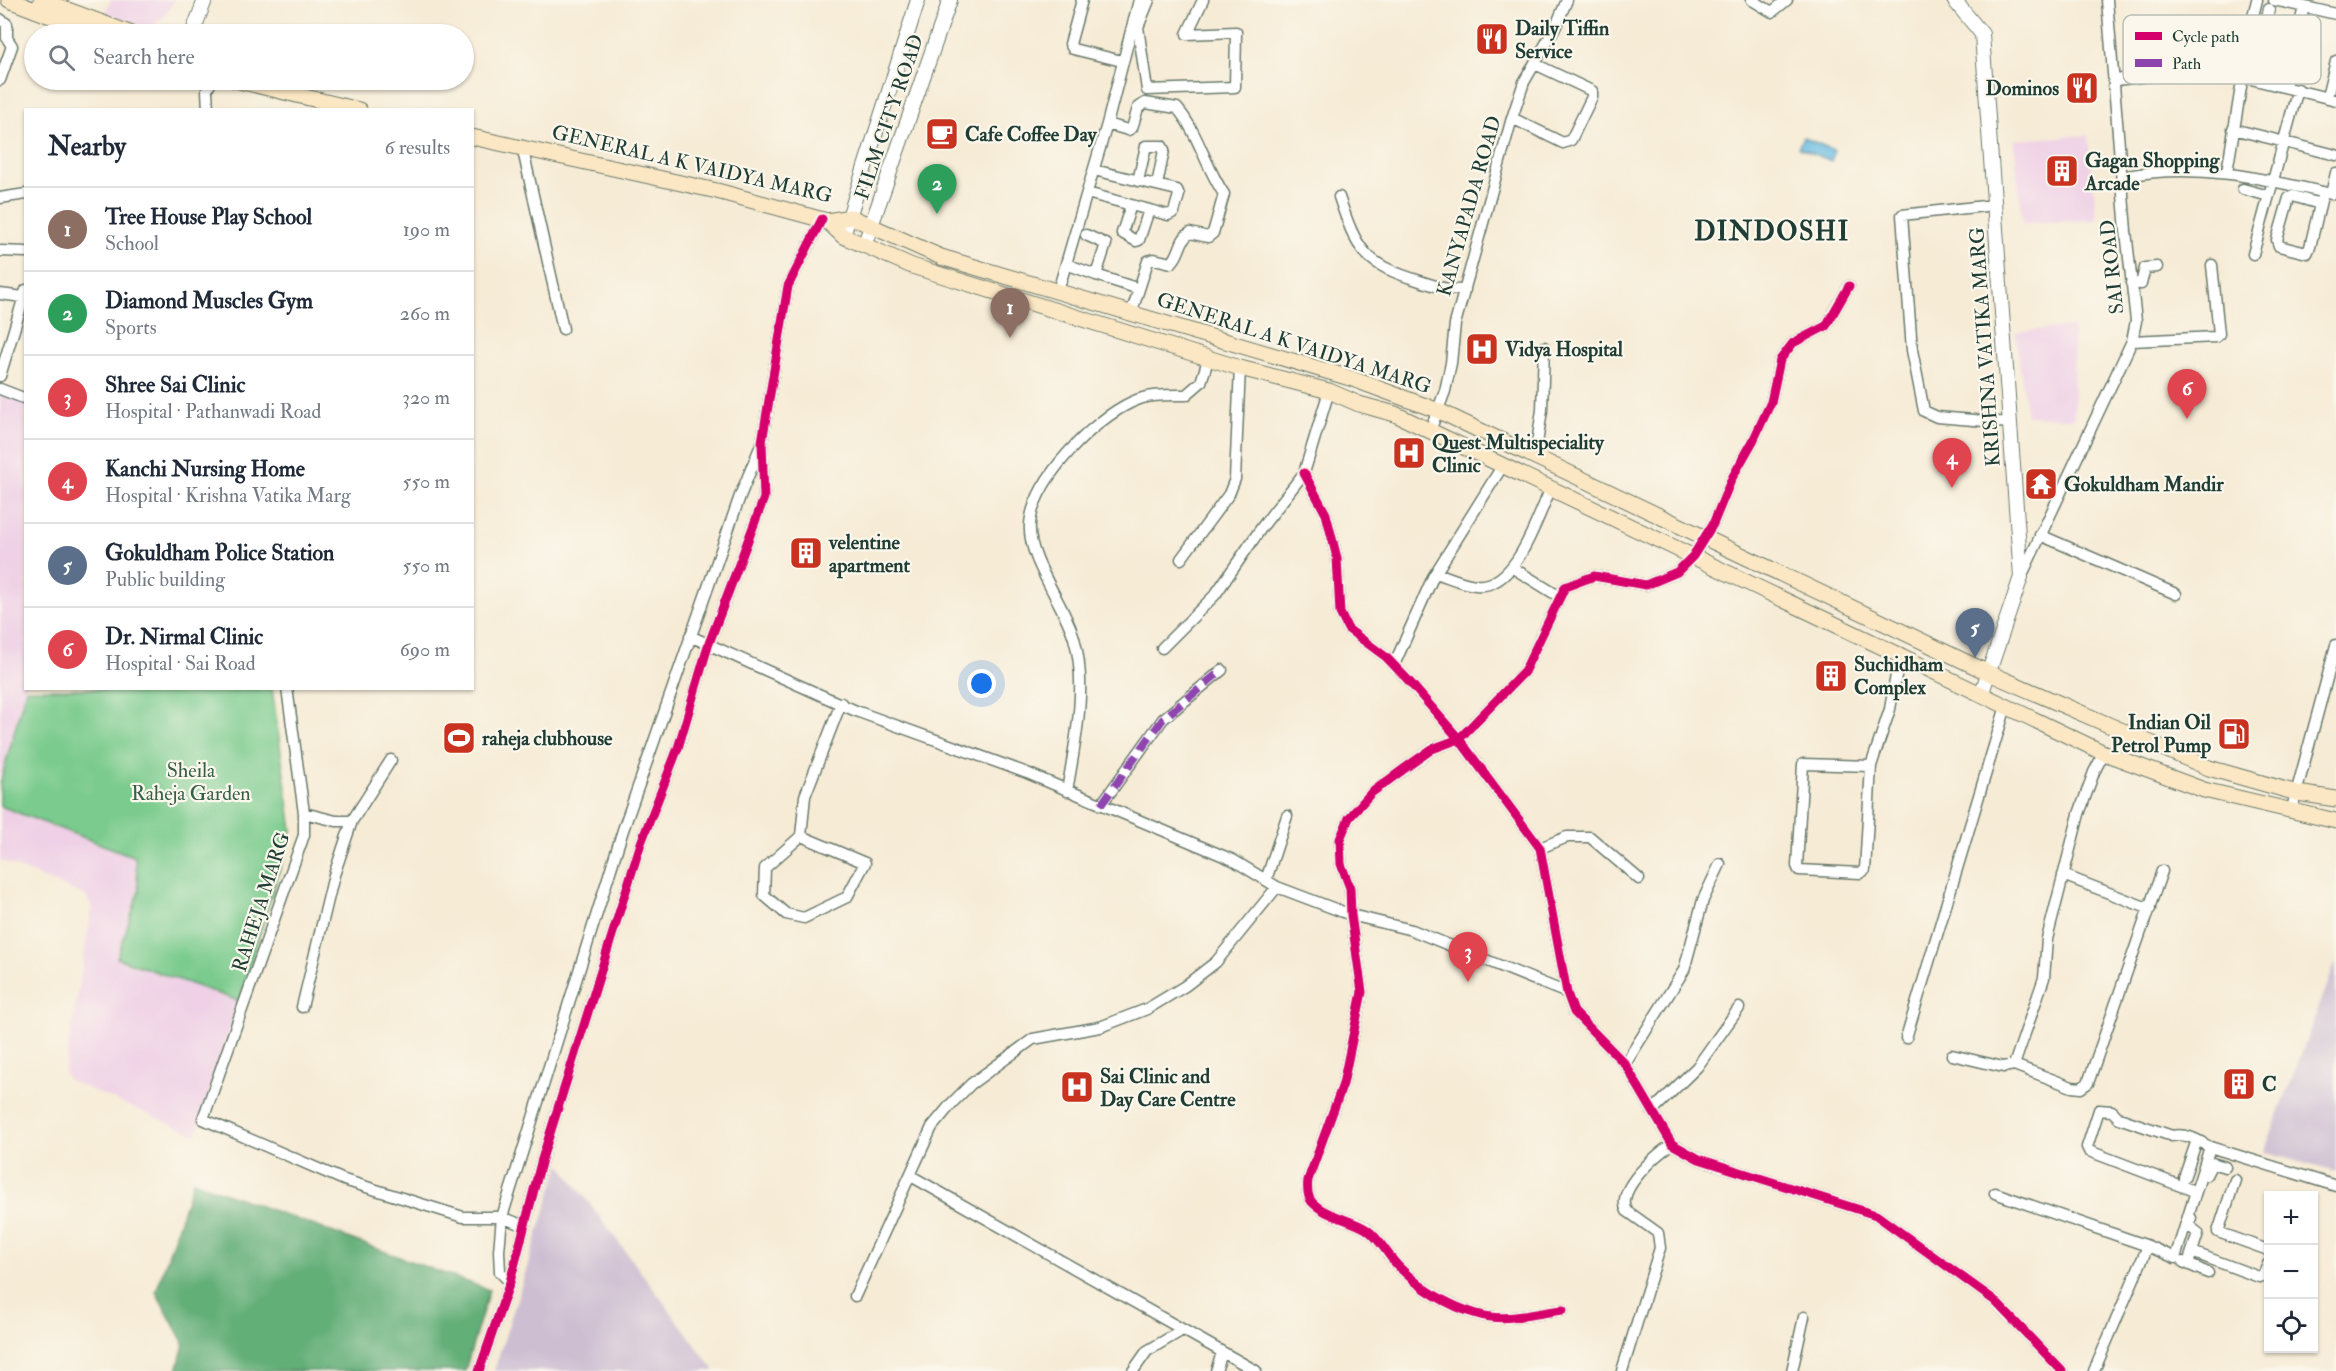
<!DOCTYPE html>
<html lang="en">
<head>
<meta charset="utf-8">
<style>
	:root { --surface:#fff; --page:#f6f6f7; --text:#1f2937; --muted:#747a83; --line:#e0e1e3; --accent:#111827 }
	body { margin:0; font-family:"IM FELL Double Pica",serif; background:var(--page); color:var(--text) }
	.controls { position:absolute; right:18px; bottom:18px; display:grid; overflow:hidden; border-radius:0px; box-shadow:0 2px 4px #0004 }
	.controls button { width:54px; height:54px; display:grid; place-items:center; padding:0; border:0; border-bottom:2px solid var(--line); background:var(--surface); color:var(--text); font:30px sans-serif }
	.you { position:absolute; left:982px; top:684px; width:21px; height:21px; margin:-15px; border:4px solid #fff; border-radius:50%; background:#1a73e8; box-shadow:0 0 0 9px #1a73e833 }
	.badge { display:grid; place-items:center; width:39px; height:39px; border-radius:50%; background:var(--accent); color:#fff; font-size:20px; font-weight:700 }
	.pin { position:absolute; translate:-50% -50px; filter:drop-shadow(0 2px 3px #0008) }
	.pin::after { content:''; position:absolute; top:32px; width:21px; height:18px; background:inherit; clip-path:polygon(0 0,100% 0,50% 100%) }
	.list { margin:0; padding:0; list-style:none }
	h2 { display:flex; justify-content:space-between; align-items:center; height:78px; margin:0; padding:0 24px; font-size:26px }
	h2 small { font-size:20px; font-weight:400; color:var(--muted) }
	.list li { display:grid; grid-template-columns:39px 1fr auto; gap:18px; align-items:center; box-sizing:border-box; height:84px; padding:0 24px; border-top:2px solid var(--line) }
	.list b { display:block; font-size:22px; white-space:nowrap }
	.list p { margin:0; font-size:20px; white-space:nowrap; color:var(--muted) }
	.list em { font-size:20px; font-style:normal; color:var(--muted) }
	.icon { flex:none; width:33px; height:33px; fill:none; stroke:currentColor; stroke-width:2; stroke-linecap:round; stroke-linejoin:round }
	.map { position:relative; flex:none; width:2336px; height:1371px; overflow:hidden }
	.search { position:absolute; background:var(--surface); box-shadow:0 2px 4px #0004; left:24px; top:24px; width:450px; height:66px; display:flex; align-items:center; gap:15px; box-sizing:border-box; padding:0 21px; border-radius:33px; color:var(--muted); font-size:22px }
	.panel { position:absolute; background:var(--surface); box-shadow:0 2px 4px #0004; left:24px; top:108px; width:450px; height:582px; border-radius:0px }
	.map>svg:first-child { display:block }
	.built { fill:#efd0e6 }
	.industrial { fill:#cdbed2 }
	.green { fill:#7acb8d; stroke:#4c8460; stroke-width:1.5 }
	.forest { fill:#63af78; stroke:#417656; stroke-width:1.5 }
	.water { fill:#66bae2; stroke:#427c8b; stroke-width:1.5 }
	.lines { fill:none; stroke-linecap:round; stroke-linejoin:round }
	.minor-casing { stroke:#6a7a6c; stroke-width:13 }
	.tertiary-casing { stroke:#6a7a6c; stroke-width:16 }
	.secondary-casing { stroke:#6a7a6c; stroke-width:17 }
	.minor { stroke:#fff; stroke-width:10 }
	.tertiary { stroke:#fff; stroke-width:14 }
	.secondary { stroke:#fbe7c3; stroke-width:15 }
	.quiet { stroke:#8e44ad; stroke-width:8; stroke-dasharray:15 8; stroke-linecap:butt }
	.cycleway-casing { stroke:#fbf7ec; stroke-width:13 }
	.cycleway { stroke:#d6006c; stroke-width:9 }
	.labels { text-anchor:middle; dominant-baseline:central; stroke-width:4.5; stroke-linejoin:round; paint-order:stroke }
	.poi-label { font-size:20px; font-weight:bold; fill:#1f3d34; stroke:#fbf7ec; text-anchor:start }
	.street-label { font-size:20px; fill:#1f3d34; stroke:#fbf7ec }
	.park-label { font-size:20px; fill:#36604a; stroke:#fbf7ec }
	.district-label { font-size:26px; font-weight:bold; letter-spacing:1.5px; fill:#1f3d34; stroke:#fbf7ec }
	.key { fill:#fbf7ec; stroke:#b9bfb5; stroke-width:1.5 }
	.key-label { font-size:16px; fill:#1f3d34 }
</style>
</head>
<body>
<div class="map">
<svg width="2336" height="1371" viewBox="0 0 2336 1371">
	<rect width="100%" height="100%" fill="#fbf7ec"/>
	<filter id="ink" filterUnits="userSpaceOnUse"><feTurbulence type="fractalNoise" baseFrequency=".0167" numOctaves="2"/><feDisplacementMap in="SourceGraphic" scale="12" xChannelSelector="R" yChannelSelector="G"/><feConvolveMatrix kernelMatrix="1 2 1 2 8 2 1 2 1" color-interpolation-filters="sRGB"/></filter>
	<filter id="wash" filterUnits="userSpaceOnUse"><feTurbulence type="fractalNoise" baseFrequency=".008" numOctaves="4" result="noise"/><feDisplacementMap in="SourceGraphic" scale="24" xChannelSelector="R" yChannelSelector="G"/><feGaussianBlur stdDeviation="1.35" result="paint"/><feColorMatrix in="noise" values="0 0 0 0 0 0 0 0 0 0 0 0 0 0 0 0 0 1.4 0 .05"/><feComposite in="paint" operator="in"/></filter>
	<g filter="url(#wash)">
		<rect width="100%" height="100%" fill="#f6ebd5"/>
		<path class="built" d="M111,0H174L165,16L148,28L105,13Z
			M2088,135L2097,220L2022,223L2014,140Z
			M2073,327L2074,419L2027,416L2015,332Z
			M0,393L25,402L26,689L0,784Z
			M0,806L136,857L139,891L117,958L239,1001L196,1135L71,1081L64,1074L92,908L86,896L0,860Z"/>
		<path class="industrial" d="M2336,962V1172L2264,1152Z
			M560,1164L715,1371H494Z"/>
		<path class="green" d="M26,689H272L292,830L239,1001L117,958L139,891L135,857L0,806V784Z"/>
		<path class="forest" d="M193,1181L489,1290L465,1371H177L184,1344L156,1292Z"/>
		<path class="water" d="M1803,137L1835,151L1831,161L1798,147Z"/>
	</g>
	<g filter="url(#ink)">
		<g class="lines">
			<g class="minor-casing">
				<path id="minor" d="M1082,0L1070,44L1073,49L1122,61
					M1149,0L1138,27L1147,90L1235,87L1236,32L1187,34L1203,0
					M1752,0L1772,12L1787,0
					M2274,0L2336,14
					M0,19L7,24V38L12,46L0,80
					M2238,74L2257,0
					M2253,77L2269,9
					M2115,80L2211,69L2336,100
					M2285,86L2304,7
					M2327,97L2336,61
					M208,110L207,90L212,80
					M1512,118L1563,143L1571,140L1592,97V91L1535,64
					M1107,124L1128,130L1132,128L1138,108L1145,103L1177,108C1198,132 1206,168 1224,194L1213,233L1208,237L1190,233C1179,239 1181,255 1171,263L1154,259L1148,261L1131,314
					M2233,129L2336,155
					M522,146L563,329
					M2227,172L2243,75
					M2122,177C2193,162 2263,178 2331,194L2336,173
					M1138,181L1146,146H1162L1164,150L1157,185
					M2243,189L2269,196
					M1087,193L1168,215L1174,212L1179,195L1177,190L1094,170
					M1339,197C1357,251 1364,264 1420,281C1436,286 1448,291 1465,290
					M0,198L26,194
					M2320,204L2293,196L2289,198L2277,240L2279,246L2307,253L2310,247L2323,192
					M1131,205L1122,233L1136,241L1139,240L1149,210
					M1994,205L1902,215L1912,350L1924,411L1937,417L2010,423
					M1086,235L1106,244L1096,275L1139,289
					M0,251L26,252
					M2253,254L2298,89
					M1066,264L1096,275
					M2131,283L2141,284L2145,268L2157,267
					M1058,291L1107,124L1139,0
					M0,294L23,297
					M2132,341L2216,337L2219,334L2212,265
					M0,376L26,290
					M0,389L26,399
					M1430,431L1445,391L1451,363L1455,324L1512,118L1524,82L1555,28L1567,0
					M1535,457L1542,410L1544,347
					M1304,473L1326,514L1337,558L1340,613L1348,629L1386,657L1408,680L1459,739L1540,848L1567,993L1574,1012L1625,1064L1672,1144L1699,1159L1876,1215L1994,1300L2062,1371
					M2040,535L2176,594
					M1181,559L1229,494L1235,479L1240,368
					M1513,568L1560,597
					M1436,573C1449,577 1463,584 1476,585C1516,590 1537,518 1551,488
					M2021,577L2132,341L2136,321L2126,231L2107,0
					M690,636L856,711L1027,773L1233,860L1277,887L1351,915L1412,930L1567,993
					M1162,648L1215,595L1262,527L1304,473L1329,391
					M1394,665L1433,577L1503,465
					M287,688L304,813V835L203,1119L344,1180L463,1217H502L524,1226
					M1871,766L1803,764L1797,866L1799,870L1860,873L1865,870L1871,766L1890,709L1900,653
					M1067,791C1075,743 1088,686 1074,638C1064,603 1027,559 1030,524C1034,479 1093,420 1132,402C1148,394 1169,395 1186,395L1201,382L1209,357
					M1101,805L1163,719L1222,670
					M2291,812L2336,645
					M304,813L336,821H352L391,760
					M801,836L765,868L764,895L786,914L804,918L847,897L865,863L801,836L805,796L841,703
					M1540,848L1567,837H1590L1639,879
					M2063,875L2150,909
					M1266,880L1287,816
					M302,1007L334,875L352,821
					M1906,1038L2006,706
					M1952,1055L2003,1067L2014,1065L2044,978L2047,939L2079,814L2094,772L2104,753
					M1625,1064L1684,970L1703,900L1720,864
					M2014,1065L2072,1087L2081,1088L2088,1083L2162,871
					M1652,1111L1697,1067L1739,1008
					M2206,1175L2212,1163L2225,1167
					M911,1176L1256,1371
					M2184,1178L2197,1140
					M2235,1180L2218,1232L2268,1250
					M2194,1191L2089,1151L2087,1147L2099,1110L2112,1111L2119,1118L2172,1136C2187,1133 2197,1140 2210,1147
					M1995,1193L2148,1246L2175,1258L2210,1147L2336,1186
					M2192,1252L2259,1277L2263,1276L2268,1264
					M2183,1262L2208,1273
					M2188,1264L2198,1233L2188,1225L2191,1218
					M510,1282L500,1272L499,1251L502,1217L623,830L740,496L761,445
					M855,1296L932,1127L952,1103L971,1084L1033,1039L1100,1027L1147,1009L1185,986L1216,962L1277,887
					M1563,1310C1534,1313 1506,1323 1477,1314C1448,1306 1420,1288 1399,1267C1387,1255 1380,1238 1366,1229C1350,1219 1325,1216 1312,1202C1307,1196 1307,1188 1308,1180L1343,1084L1362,992L1351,915L1350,888L1341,864L1340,839L1349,818L1371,793L1408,766L1432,749L1459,739L1524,672L1565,587L1594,576L1646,585L1677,572L1693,556L1713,524L1732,478L1753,441L1771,402L1780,360L1793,343L1826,326L1849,286
					M479,1371L510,1282L542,1159L641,843L678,748L708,646L764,498L762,442L788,286L822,219
					M1133,1371L1147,1351L1181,1331
					M1216,1371L1222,1353
					M1622,1371L1660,1248L1658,1233L1627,1211C1615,1190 1656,1155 1672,1144
					M1792,1371L1804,1317
					M2094,1371L2148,1246"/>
			</g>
			<g class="tertiary-casing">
				<path id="tertiary" d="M1954,0L1982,34L2021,577L1981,695
					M192,34L205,0
					M843,236L918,0
					M864,246L950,0"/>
			</g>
			<g class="secondary-casing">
				<path id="secondary" d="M9,0L97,34
					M41,0L132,34
					M235,80L359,110
					M472,137L717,191L827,221L851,217L941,257L1350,378L1439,411L1989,673L2118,729L2209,768L2297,793L2336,799
					M827,221L843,236L912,266L1240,368L1329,391L1359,404L1395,414L2104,753L2204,790L2336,821"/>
			</g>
			<use href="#minor" class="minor"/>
			<use href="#tertiary" class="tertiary"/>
			<use href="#secondary" class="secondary"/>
			<path class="quiet" d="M1101,805L1163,719L1222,670"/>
			<g class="cycleway-casing">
				<path id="cycleway" d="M1304,473L1326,514L1337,558L1340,613L1348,629L1386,657L1408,680L1459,739L1540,848L1567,993L1574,1012L1625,1064L1672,1144L1699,1159L1876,1215L1994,1300L2062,1371
					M1563,1310C1534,1313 1506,1323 1477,1314C1448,1306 1420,1288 1399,1267C1387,1255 1380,1238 1366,1229C1350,1219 1325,1216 1312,1202C1307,1196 1307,1188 1308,1180L1343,1084L1362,992L1351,915L1350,888L1341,864L1340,839L1349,818L1371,793L1408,766L1432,749L1459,739L1524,672L1565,587L1594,576L1646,585L1677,572L1693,556L1713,524L1732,478L1753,441L1771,402L1780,360L1793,343L1826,326L1849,286
					M479,1371L510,1282L542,1159L641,843L678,748L708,646L764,498L762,442L788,286L822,219"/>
			</g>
			<use href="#cycleway" class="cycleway"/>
		</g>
	</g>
	<defs>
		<g id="restaurant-square" transform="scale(1.725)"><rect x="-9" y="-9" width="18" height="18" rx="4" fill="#c8321e" stroke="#fbf7ec"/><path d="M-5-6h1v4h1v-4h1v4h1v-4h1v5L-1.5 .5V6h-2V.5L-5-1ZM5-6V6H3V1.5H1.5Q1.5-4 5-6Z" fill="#fff"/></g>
		<g id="cafe-square" transform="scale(1.725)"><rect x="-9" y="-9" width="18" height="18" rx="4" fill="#c8321e" stroke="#fbf7ec"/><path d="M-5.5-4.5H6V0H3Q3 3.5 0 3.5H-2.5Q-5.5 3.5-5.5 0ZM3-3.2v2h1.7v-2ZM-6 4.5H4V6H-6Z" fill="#fff"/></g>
		<g id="building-square" transform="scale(1.725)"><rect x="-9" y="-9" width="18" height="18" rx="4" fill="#c8321e" stroke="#fbf7ec"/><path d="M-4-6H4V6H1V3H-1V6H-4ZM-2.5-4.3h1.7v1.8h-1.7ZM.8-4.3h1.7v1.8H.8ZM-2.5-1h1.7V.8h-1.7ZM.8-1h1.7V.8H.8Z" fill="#fff"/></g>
		<g id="hospital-square" transform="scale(1.725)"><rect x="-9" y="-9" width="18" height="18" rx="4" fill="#c8321e" stroke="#fbf7ec"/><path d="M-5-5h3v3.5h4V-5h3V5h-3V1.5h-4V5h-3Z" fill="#fff"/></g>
		<g id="temple-square" transform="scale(1.725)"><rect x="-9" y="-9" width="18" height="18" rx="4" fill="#c8321e" stroke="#fbf7ec"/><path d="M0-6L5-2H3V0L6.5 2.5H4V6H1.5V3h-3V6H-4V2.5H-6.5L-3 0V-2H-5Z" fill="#fff"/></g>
		<g id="fuel-square" transform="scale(1.725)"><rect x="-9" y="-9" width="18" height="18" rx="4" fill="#c8321e" stroke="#fbf7ec"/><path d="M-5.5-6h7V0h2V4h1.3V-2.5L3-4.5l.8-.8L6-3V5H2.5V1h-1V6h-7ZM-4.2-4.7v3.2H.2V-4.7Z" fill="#fff"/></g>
		<g id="stadium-square" transform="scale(1.725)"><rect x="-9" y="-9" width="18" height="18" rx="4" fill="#c8321e" stroke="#fbf7ec"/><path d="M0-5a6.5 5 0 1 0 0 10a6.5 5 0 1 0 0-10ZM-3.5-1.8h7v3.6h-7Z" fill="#fff"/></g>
	</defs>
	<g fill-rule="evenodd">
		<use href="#restaurant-square" x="1492" y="39"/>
		<use href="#restaurant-square" x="2082" y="88"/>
		<use href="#cafe-square" x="942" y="134"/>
		<use href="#building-square" x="2062" y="171"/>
		<use href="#hospital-square" x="1482" y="349"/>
		<use href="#hospital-square" x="1409" y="453"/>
		<use href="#temple-square" x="2041" y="484"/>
		<use href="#building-square" x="806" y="553"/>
		<use href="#building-square" x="1831" y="676"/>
		<use href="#fuel-square" x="2234" y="734"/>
		<use href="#stadium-square" x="459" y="738"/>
		<use href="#building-square" x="2239" y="1084"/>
		<use href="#hospital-square" x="1077" y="1087"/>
	</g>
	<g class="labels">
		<g class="poi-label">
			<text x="1515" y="28">Daily Tiffin<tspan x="1515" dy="23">Service</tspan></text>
			<text x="2059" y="88" text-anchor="end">Dominos</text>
			<text x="965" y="134">Cafe Coffee Day</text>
			<text x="2085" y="160">Gagan Shopping<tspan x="2085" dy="23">Arcade</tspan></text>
			<text x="1505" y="349">Vidya Hospital</text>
			<text x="1432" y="442">Quest Multispeciality<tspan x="1432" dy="23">Clinic</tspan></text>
			<text x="2064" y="484">Gokuldham Mandir</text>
			<text x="829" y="542">velentine<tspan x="829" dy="23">apartment</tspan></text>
			<text x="1854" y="664">Suchidham<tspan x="1854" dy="23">Complex</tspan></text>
			<text x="2211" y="722" text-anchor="end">Indian Oil<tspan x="2211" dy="23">Petrol Pump</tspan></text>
			<text x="482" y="738">raheja clubhouse</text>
			<text x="1100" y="1076">Sai Clinic and<tspan x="1100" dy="23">Day Care Centre</tspan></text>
			<text x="2262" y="1084">C</text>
		</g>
		<g class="street-label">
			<text transform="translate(889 117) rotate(-71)">FILM CITY ROAD</text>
			<text transform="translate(692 164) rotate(13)">GENERAL A K VAIDYA MARG</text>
			<text transform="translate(1469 206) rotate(-74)">KANYAPADA ROAD</text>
			<text transform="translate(2112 267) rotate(-96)">SAI ROAD</text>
			<text transform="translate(1294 343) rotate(18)">GENERAL A K VAIDYA MARG</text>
			<text transform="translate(1985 347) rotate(-94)">KRISHNA VATIKA MARG</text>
			<text transform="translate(261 902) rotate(-72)">RAHEJA MARG</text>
		</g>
		<g class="park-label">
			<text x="191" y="770">Sheila<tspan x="191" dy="23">Raheja Garden</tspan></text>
		</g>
		<g class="district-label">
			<text x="1772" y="232">DINDOSHI</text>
		</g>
	</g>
	<rect x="2123" y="15" width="198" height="69" rx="9" class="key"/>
	<rect x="2135" y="32" width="27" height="8" fill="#d6006c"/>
	<rect x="2135" y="59" width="27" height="8" fill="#8e44ad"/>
	<g class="key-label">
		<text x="2172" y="42">Cycle path</text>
		<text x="2172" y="69">Path</text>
	</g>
</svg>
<div class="controls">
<button>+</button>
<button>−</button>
<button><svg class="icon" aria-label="locate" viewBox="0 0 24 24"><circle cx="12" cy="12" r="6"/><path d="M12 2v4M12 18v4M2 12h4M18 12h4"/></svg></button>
</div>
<div class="you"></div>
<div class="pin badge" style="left:1010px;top:338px;background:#8d6e63">1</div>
<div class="pin badge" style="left:937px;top:214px;background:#2e9e5b">2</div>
<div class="pin badge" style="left:1468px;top:982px;background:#e0444e">3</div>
<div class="pin badge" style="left:1952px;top:488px;background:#e0444e">4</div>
<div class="pin badge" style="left:1975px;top:658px;background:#5c6f8a">5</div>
<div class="pin badge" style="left:2187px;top:419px;background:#e0444e">6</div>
<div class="search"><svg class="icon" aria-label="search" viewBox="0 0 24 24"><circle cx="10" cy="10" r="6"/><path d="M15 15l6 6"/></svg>Search here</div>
<section class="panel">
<h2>Nearby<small>6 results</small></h2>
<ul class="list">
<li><span class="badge" style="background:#8d6e63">1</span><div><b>Tree House Play School</b><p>School</p></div><em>190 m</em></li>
<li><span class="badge" style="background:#2e9e5b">2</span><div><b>Diamond Muscles Gym</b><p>Sports</p></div><em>260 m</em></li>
<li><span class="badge" style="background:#e0444e">3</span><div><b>Shree Sai Clinic</b><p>Hospital · Pathanwadi Road</p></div><em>320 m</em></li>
<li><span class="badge" style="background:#e0444e">4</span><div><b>Kanchi Nursing Home</b><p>Hospital · Krishna Vatika Marg</p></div><em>550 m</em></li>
<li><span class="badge" style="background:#5c6f8a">5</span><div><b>Gokuldham Police Station</b><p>Public building</p></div><em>550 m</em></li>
<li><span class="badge" style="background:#e0444e">6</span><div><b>Dr. Nirmal Clinic</b><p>Hospital · Sai Road</p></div><em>690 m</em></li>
</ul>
</section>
</div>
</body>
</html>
